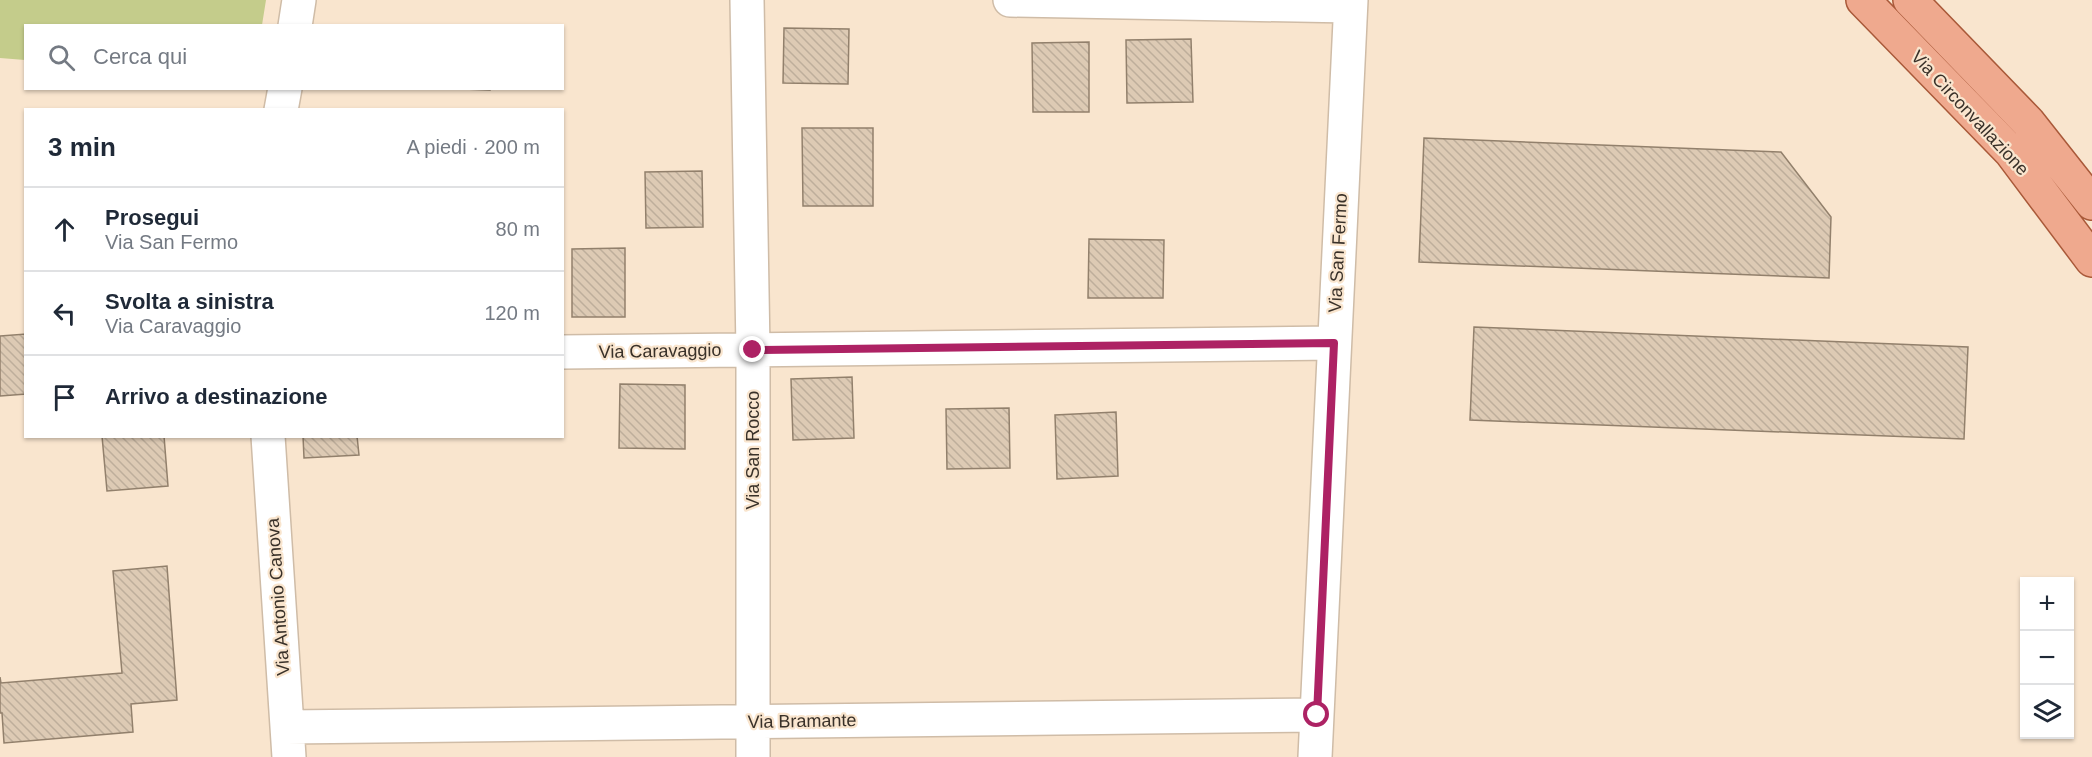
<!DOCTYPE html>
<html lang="it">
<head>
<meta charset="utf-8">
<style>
	:root { --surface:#fff; --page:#f2f2f3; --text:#1f2937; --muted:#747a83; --line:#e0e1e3 }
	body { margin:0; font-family:Arial,sans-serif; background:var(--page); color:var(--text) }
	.controls { position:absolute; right:18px; bottom:18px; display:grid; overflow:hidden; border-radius:0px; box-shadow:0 2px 4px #0004 }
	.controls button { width:54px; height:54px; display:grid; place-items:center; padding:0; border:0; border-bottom:2px solid var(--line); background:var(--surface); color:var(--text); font:30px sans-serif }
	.stop { position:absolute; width:18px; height:18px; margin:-14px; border:4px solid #ad2264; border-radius:50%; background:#fff }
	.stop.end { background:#ad2264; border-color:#fff; box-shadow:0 2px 6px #0008 }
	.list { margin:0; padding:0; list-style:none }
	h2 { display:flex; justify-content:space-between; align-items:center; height:78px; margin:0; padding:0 24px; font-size:26px }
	h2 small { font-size:20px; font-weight:400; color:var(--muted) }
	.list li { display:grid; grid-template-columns:39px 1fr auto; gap:18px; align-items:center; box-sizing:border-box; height:84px; padding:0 24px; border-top:2px solid var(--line) }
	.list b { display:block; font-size:22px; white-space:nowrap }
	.list p { margin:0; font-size:20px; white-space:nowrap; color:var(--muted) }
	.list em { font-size:20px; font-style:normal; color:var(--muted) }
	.icon { flex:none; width:33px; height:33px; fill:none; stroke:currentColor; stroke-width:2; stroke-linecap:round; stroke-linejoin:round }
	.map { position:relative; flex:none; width:2092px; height:757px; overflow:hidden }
	.search { position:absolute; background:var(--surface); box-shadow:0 2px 4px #0004; left:24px; top:24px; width:540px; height:66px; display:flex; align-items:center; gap:15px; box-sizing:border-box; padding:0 21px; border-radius:0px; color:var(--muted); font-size:22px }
	.panel { position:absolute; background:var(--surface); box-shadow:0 2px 4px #0004; left:24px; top:108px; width:540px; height:330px; border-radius:0px }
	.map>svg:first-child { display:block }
	.grass { fill:#c4cc8b }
	.building { fill:url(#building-back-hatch); stroke:#92806c; stroke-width:1.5 }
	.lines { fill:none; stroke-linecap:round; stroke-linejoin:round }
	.minor-casing { stroke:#cfbca7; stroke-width:36 }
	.primary-casing { stroke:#a95939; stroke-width:36 }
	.minor { stroke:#fff; stroke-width:33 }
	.primary { stroke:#efa98e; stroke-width:33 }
	.route { stroke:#ad2264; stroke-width:8 }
	.labels { text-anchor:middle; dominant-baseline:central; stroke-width:4.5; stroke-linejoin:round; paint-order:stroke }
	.street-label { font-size:18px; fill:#393129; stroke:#f9e5ce }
</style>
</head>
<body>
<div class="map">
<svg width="2092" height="757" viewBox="0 0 2092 757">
	<defs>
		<pattern id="building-back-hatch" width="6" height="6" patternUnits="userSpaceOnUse" patternTransform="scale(1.5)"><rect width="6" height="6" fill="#ddcab4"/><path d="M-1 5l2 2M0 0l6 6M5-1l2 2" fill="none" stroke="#beae9b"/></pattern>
	</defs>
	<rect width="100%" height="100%" fill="#f9e5ce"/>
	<path class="grass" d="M0,0H266L262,25L26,26L25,60L0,58Z"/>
	<path class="building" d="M784,28L849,29L848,84L783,83Z
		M1191,39L1193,102L1127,103L1126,40Z
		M1089,42V112H1033L1032,43Z
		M433,88H490V90Z
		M802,128H873V206H803Z
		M1424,138L1781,152L1831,217L1829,278L1419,262Z
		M702,171L703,227L646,228L645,172Z
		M1089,239L1164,240L1163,298H1088Z
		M625,248V317H572V249Z
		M1474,327L1968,347L1964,439L1470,420Z
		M26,334V394L0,396V336Z
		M852,377L854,438L793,440L791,379Z
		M620,384L685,385V449L619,448Z
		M1009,408L1010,468L947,469L946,409Z
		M1116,412L1118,476L1057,479L1055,415Z
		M102,436H164L168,486L107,491Z
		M303,436H357L359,455L304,458Z
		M167,566L177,700L131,704L133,732L4,743L2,713H0V677L1,683L122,673L113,571Z"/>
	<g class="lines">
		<g class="minor-casing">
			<path id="minor" d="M747,0L753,350V757
				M1010,0L1350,6
				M295,26L299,0
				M281,110L285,88
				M562,352L1334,343
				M268,436L289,757
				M287,727L1317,715
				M1315,757L1351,0"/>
		</g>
		<g class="primary-casing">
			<path id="primary" d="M1863,0L2011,152L2092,260
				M1910,0L2028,122L2092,203"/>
		</g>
		<use href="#minor" class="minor"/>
		<use href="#primary" class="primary"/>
	</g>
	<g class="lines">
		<path class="route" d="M753,350L1334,343L1317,715"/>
	</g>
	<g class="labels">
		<g class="street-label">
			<text transform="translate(1970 113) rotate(47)">Via Circonvallazione</text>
			<text transform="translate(1338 253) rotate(-87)">Via San Fermo</text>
			<text transform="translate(660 351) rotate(-1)">Via Caravaggio</text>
			<text transform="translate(753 450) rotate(-90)">Via San Rocco</text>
			<text transform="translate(278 597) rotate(-94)">Via Antonio Canova</text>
			<text transform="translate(802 721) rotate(-1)">Via Bramante</text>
		</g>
	</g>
</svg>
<div class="controls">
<button>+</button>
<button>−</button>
<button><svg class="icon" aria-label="layers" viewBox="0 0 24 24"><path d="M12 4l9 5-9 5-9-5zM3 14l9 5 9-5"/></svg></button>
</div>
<div class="stop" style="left:1317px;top:715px"></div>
<div class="stop end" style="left:753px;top:350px"></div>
<div class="search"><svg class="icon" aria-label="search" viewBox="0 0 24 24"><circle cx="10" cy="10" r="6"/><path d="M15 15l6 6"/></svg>Cerca qui</div>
<section class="panel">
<h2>3 min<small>A piedi · 200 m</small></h2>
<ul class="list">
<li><svg class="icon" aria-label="ahead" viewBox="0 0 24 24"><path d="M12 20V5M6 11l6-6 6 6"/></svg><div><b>Prosegui</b><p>Via San Fermo</p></div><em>80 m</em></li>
<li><svg class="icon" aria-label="left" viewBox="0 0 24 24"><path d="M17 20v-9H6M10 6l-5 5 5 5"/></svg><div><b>Svolta a sinistra</b><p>Via Caravaggio</p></div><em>120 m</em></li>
<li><svg class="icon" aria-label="arrive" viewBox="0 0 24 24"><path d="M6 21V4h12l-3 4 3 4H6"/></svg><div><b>Arrivo a destinazione</b></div></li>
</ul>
</section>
</div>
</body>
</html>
